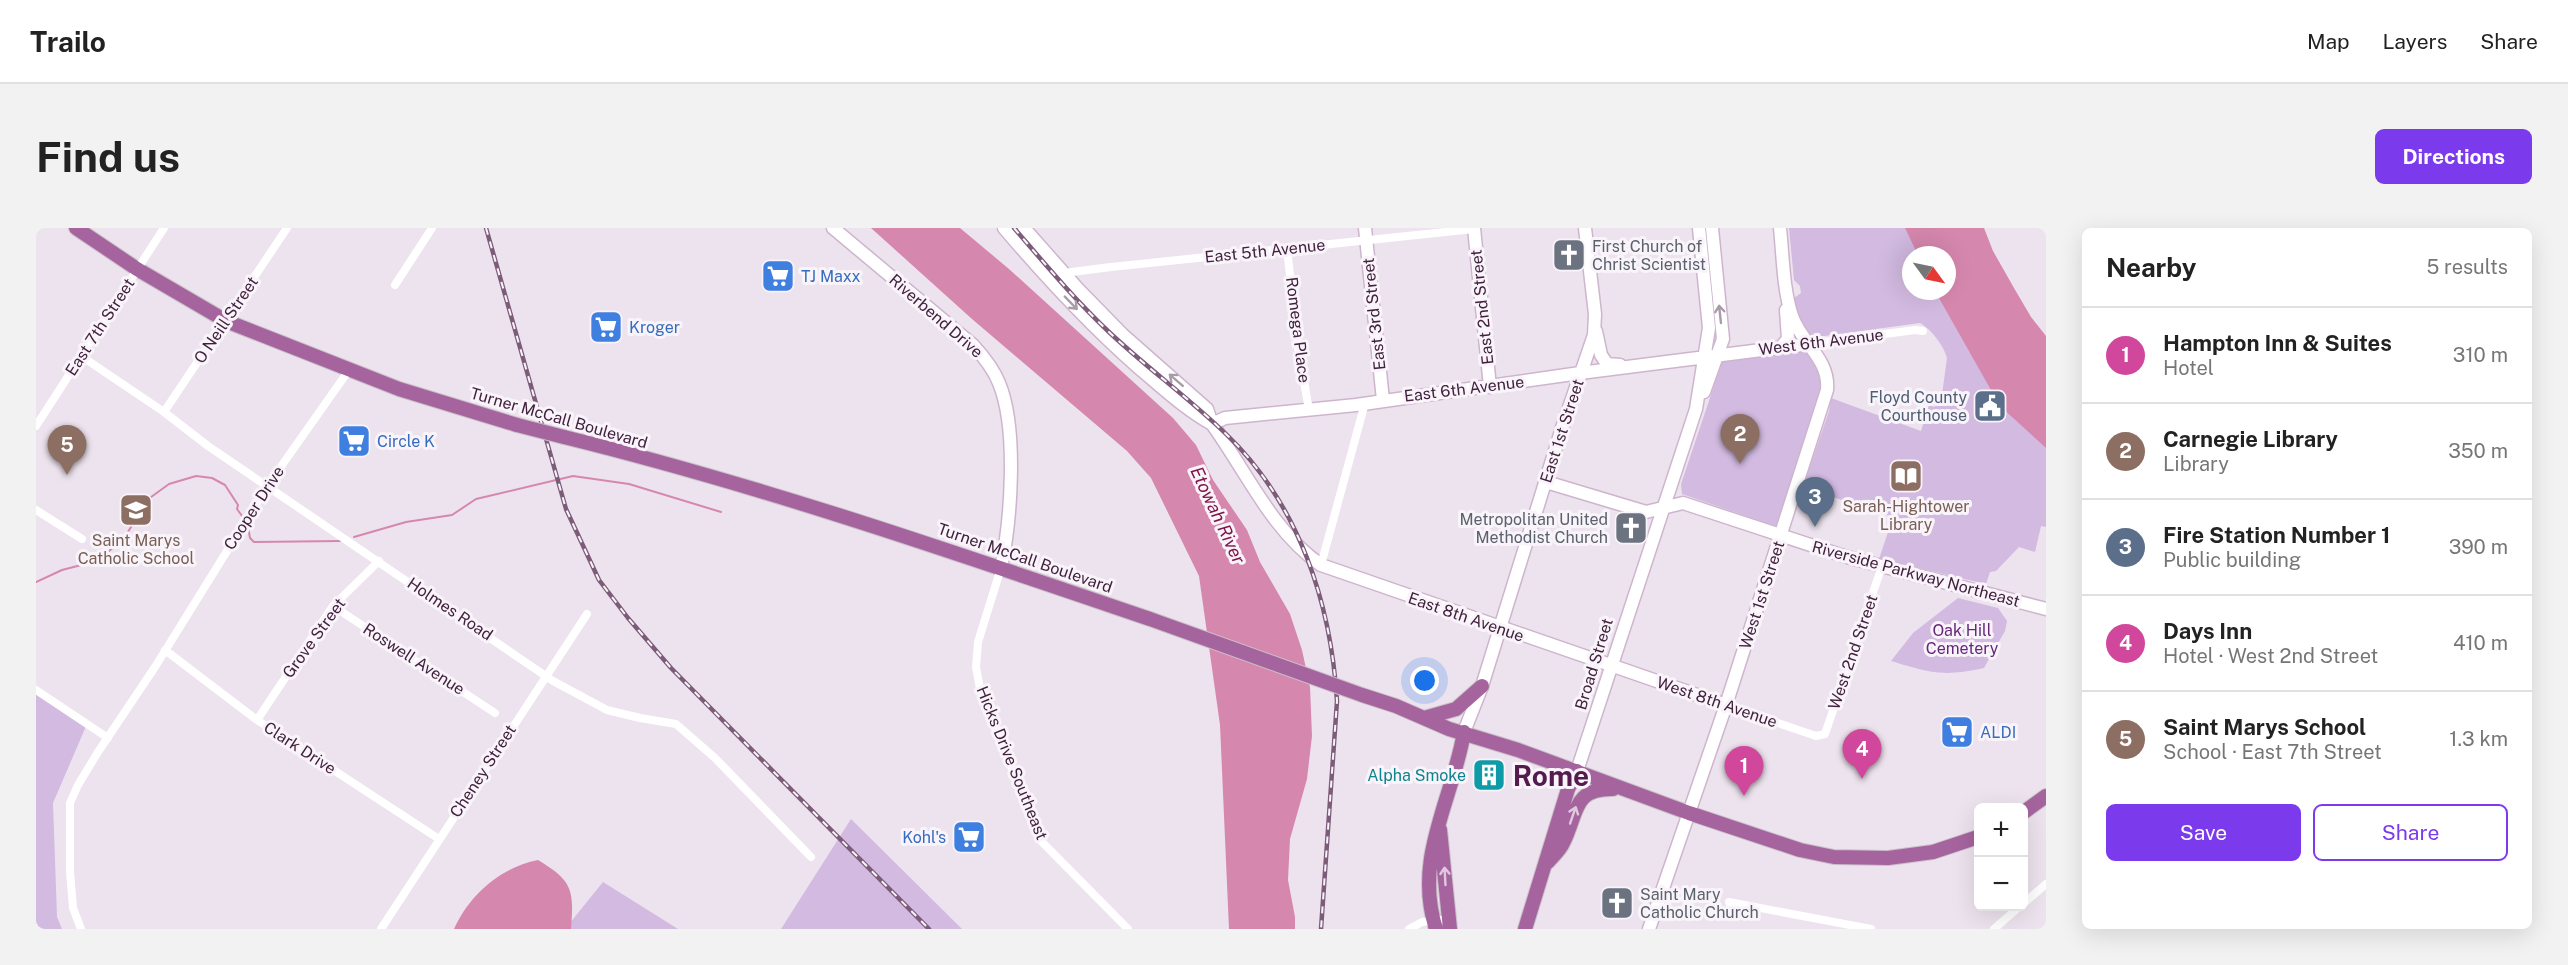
<!DOCTYPE html>
<html lang="en">
<head>
<meta charset="utf-8">
<style>
	:root { --surface:#fff; --page:#f2f2f2; --text:#222; --muted:#767676; --line:#e0e0e0; --accent:#7c3aed }
	body { margin:0; font-family:"Public Sans",sans-serif; background:var(--page); color:var(--text) }
	.controls { position:absolute; right:18px; bottom:18px; display:grid; overflow:hidden; border-radius:9px; box-shadow:0 6px 24px #0002 }
	.controls button { width:54px; height:54px; display:grid; place-items:center; padding:0; border:0; border-bottom:2px solid var(--line); background:var(--surface); color:var(--text); font:30px sans-serif }
	.compass { position:absolute; left:1866px; top:18px; width:54px; height:54px; border-radius:50%; background:var(--surface); box-shadow:0 6px 24px #0002; rotate:123deg }
	.you { position:absolute; left:1389px; top:453px; width:21px; height:21px; margin:-15px; border:4px solid #fff; border-radius:50%; background:#1a73e8; box-shadow:0 0 0 9px #1a73e833 }
	.badge { display:grid; place-items:center; width:39px; height:39px; border-radius:50%; background:var(--accent); color:#fff; font-size:20px; font-weight:700 }
	.pin { position:absolute; translate:-50% -50px; filter:drop-shadow(0 2px 3px #0008) }
	.pin::after { content:''; position:absolute; top:32px; width:21px; height:18px; background:inherit; clip-path:polygon(0 0,100% 0,50% 100%) }
	.list { margin:0; padding:0; list-style:none }
	h2 { display:flex; justify-content:space-between; align-items:center; height:78px; margin:0; padding:0 24px; font-size:26px }
	h2 small { font-size:20px; font-weight:400; color:var(--muted) }
	.list li { display:grid; grid-template-columns:39px 1fr auto; gap:18px; align-items:center; box-sizing:border-box; height:96px; padding:0 24px; border-top:2px solid var(--line) }
	.list b { display:block; font-size:22px; white-space:nowrap }
	.list p { margin:0; font-size:20px; white-space:nowrap; color:var(--muted) }
	.list em { font-size:20px; font-style:normal; color:var(--muted) }
	.actions { display:flex; gap:12px; padding:18px 24px }
	.actions a { flex:1; padding:14px 0; border:2px solid var(--accent); border-radius:9px; text-align:center; font-size:21px; color:var(--accent) }
	.actions .main { background:var(--accent); color:#fff }
	.map { position:relative; flex:none; width:2010px; height:701px; overflow:hidden; border-radius:9px }
	header { display:flex; align-items:center; gap:36px; box-sizing:border-box; height:84px; padding:0 30px; background:var(--surface); border-bottom:2px solid var(--line) }
	header strong { font-size:28px }
	nav { display:flex; gap:33px; margin-inline-start:auto; font-size:21px }
	.intro { display:flex; align-items:center; justify-content:space-between; box-sizing:border-box; height:144px; padding:0 36px }
	h1 { margin:0; font-size:42px }
	.button { padding:15px 27px; border-radius:9px; background:var(--accent); color:#fff; font-size:21px; font-weight:700 }
	main { display:flex; gap:36px; padding:0 36px }
	aside { flex:1; background:var(--surface); border-radius:9px; box-shadow:0 6px 24px #0002 }
	.map>svg:first-child { display:block }
	.green { fill:#d2bae0; fill-rule:evenodd }
	.water { fill:#d687ae }
	.lines { fill:none; stroke-linecap:round; stroke-linejoin:round }
	.stream { stroke:#d687ae; stroke-width:2 }
	.secondary-casing { stroke:#ceb5ce; stroke-width:15 }
	.primary-casing { stroke:#cac1c9; stroke-width:16 }
	.street { stroke:#fff; stroke-width:8 }
	.secondary { stroke:#fff; stroke-width:12 }
	.primary { stroke:#a6649f; stroke-width:14 }
	.rail-casing { stroke:#7c5c79; stroke-width:4.5 }
	.rail { stroke:#f9f4fa; stroke-width:2; stroke-dasharray:7; stroke-linecap:butt }
	.primary-bridge-casing { stroke:#cac1c9; stroke-width:16; stroke-linecap:butt }
	.primary-bridge { stroke:#a6649f; stroke-width:14 }
	.oneway { stroke:#aa9ba8 }
	.oneway2 { stroke:#e0c9df }
	.labels { text-anchor:middle; dominant-baseline:central; stroke-width:6; stroke-linejoin:round; paint-order:stroke }
	.worship-label { font-size:16px; fill:#5b616d; stroke:#f9f4fa; text-anchor:start }
	.street-label { font-size:16px; fill:#41213e; stroke:#f9f4fa }
	.shop-label { font-size:16px; fill:#366cbe; stroke:#f9f4fa; text-anchor:start }
	.service-label { font-size:16px; fill:#4e5e75; stroke:#f9f4fa; text-anchor:end }
	.education-label { font-size:16px; fill:#785e54; stroke:#f9f4fa }
	.park-label { font-size:16px; fill:#66287b; stroke:#f9f4fa }
	.culture-label { font-size:16px; fill:#0d838f; stroke:#f9f4fa; text-anchor:end }
	.water-label { font-size:18px; font-style:italic; fill:#811649; stroke:#f9f4fa }
	.town-label { font-size:28px; font-weight:bold; fill:#541b4e; stroke:#f9f4fa }
</style>
</head>
<body>
<header>
<strong>Trailo</strong>
<nav><a>Map</a><a>Layers</a><a>Share</a></nav>
</header>
<div class="intro"><h1>Find us</h1><a class="button">Directions</a></div>
<main>
<div class="map">
<svg width="2010" height="701" viewBox="0 0 2010 701">
	<rect width="100%" height="100%" fill="#ede3ee"/>
	<path class="green" d="M1753,0H1910L2010,180V299L2005,298L1999,324L1983,319L1960,343L1954,344L1950,356L1843,331L1857,289L1767,259L1793,183L1795,170L1885,203L1893,177L1898,179L1905,174L1911,130C1908,118 1895,101 1884,95L1774,110C1765,97 1756,86 1758,70L1765,65L1764,58L1758,52ZM1875,27H1911V63H1875Z
		M1770,120L1783,138L1787,162L1742,299L1646,266L1645,256L1686,134L1689,131Z
		M1922,370L1962,380L1971,393L1969,403L1948,440C1906,449 1895,445 1855,433L1877,405Z
		M0,462L51,496L17,575L21,689L26,701H0Z
		M815,591L926,701H745Z
		M567,654L642,701H529Z"/>
	<path class="water" d="M835,0H924L973,41L1137,190L1160,217L1177,252L1211,302L1224,334L1254,386L1266,422L1274,459L1276,508L1271,551L1254,611L1252,652L1259,689V701H1193L1184,497L1163,348L1115,250L1091,223L936,91Z
		M1869,0H1948L1957,23L1978,60L1995,89L2010,108V220L1964,178L1899,63H1911V27H1882Z
		M502,632C537,653 538,662 535,701H418C433,667 465,639 502,632Z"/>
	<g class="lines">
		<path class="stream" d="M212,299L214,310L218,314L304,313
			M318,309L370,294L416,287L440,271L537,248L593,256L685,284
			M0,354L26,342L53,335L72,324L89,309L111,272L133,256L160,248L176,250L189,257L202,277L201,281L206,288"/>
		<g class="secondary-casing">
			<path id="secondary" d="M797,0L937,117C948,129 957,140 963,155C982,201 975,292 965,340
				M968,0C1014,54 1062,106 1117,152C1136,168 1154,184 1176,196
				M988,0L1042,61L1087,107L1171,181L1176,196C1210,243 1236,303 1285,337L1690,477
				M1329,0L1347,172
				M1438,0L1454,159
				M1560,103L1565,127L1571,136L1584,137
				M1745,119L1752,111L1750,82
				M1668,164L1687,111L1676,0
				M1176,196L1189,190L1320,177L1544,145L1773,116
				M1510,254L1610,284L1647,275L1811,329L2010,381
				M1428,504L1446,458L1526,200L1558,107L1559,86L1549,0
				M1541,543L1660,181L1673,100L1663,0
				M1613,701L1690,477L1791,162C1794,131 1765,115 1756,88C1747,61 1747,28 1744,0"/>
		</g>
		<g class="primary-casing">
			<path id="primary" d="M40,0L101,41L190,93L363,161L481,197
				M528,209C727,258 920,325 1114,391
				M1326,467L1360,478L1413,501L1482,522L1653,585L1764,622L1798,629L1852,630L1897,624L1942,609
				M1388,490L1420,481L1446,458
				M1988,584L2010,568
				M1404,602L1414,701
				M1512,634C1517,628 1524,622 1527,615C1542,586 1536,560 1577,561
				M1400,701C1377,630 1417,571 1428,504
				M1489,701L1532,561L1541,543"/>
		</g>
		<path class="street" d="M1251,21L1262,119L1273,182
			M1011,50L1028,45L1075,39L1438,1
			M359,57L396,0
			M1773,116L1879,102L1887,103
			M45,128L128,184L172,218L517,453L571,482L604,490L640,496L679,530L775,629
			M128,184L251,0
			M0,198L128,0
			M0,282L46,311
			M1285,337L1329,175
			M965,340L942,414L940,439L945,466L1006,614L1092,701
			M297,378L459,485
			M129,422L221,492L403,611
			M0,462L72,510
			M1690,477L1780,508L1789,506L1846,338
			M221,492L297,378L343,333
			M1693,674L1835,701
			M1988,675L2010,656
			M45,701L37,680L34,643V575L42,557L62,524L119,439L232,257L313,142
			M345,701L551,386
			M1373,701L1386,694L1412,691
			M1958,701L1984,678"/>
		<use href="#secondary" class="secondary"/>
		<use href="#primary" class="primary"/>
		<g class="rail-casing">
			<path id="rail" d="M450,0L530,281L563,352L592,390L635,440L893,701
				M978,0C1009,36 1039,72 1073,104C1111,140 1153,170 1190,206C1263,276 1295,375 1301,473L1285,701"/>
		</g>
		<use href="#rail" class="rail"/>
		<g class="primary-bridge-casing">
			<path id="primary-bridge" d="M481,197L528,209
				M1114,391L1326,467"/>
		</g>
		<use href="#primary-bridge" class="primary-bridge"/>
	</g>
	<defs><path id="oneway-shaft" d="M-6 0H5M1.5-3L5.5 0L1.5 3" fill="none" stroke-width="1.6" stroke-linecap="round" stroke-linejoin="round" transform="scale(1.5)"/></defs>
	<g class="oneway">
		<use href="#oneway-shaft" transform="translate(1035 75) rotate(46)"/>
		<use href="#oneway-shaft" transform="translate(1684 86) rotate(-96)"/>
		<use href="#oneway-shaft" transform="translate(1140 152) rotate(-139)"/>
	</g>
	<g class="oneway2">
		<use href="#oneway-shaft" transform="translate(1537 587) rotate(-71)"/>
		<use href="#oneway-shaft" transform="translate(1409 648) rotate(-93)"/>
	</g>
	<defs>
		<g id="church-square" transform="scale(1.725)"><rect x="-9" y="-9" width="18" height="18" rx="4" fill="#6b7280" stroke="#f9f4fa"/><path d="M-1.2-6h2.4v3.5h3.3v2.4h-3.3V6h-2.4V-.1h-3.3v-2.4h3.3Z" fill="#fff"/></g>
		<g id="supermarket-square" transform="scale(1.725)"><rect x="-9" y="-9" width="18" height="18" rx="4" fill="#3f7fe0" stroke="#f9f4fa"/><path d="M-6-5.5h2.5l.6 2H6L4.5 2H-2.5L-4.4-4H-6ZM-1.5 3.2a1.3 1.3 0 1 0 .1 0ZM3 3.2a1.3 1.3 0 1 0 .1 0Z" fill="#fff"/></g>
		<g id="civic-square" transform="scale(1.725)"><rect x="-9" y="-9" width="18" height="18" rx="4" fill="#5c6f8a" stroke="#f9f4fa"/><path d="M-.6-6.5H3V-4.5H.6V-3L4-1V1h2V6H-6V1h2V-1L-.6-3ZM-1.2 2.5V6h2.4V2.5Z" fill="#fff"/></g>
		<g id="library-square" transform="scale(1.725)"><rect x="-9" y="-9" width="18" height="18" rx="4" fill="#8d6e63" stroke="#f9f4fa"/><path d="M-6-4Q-3-5.5-.7-3.5V5Q-3 3-6 4ZM6-4Q3-5.5 .7-3.5V5Q3 3 6 4Z" fill="#fff"/></g>
		<g id="school-square" transform="scale(1.725)"><rect x="-9" y="-9" width="18" height="18" rx="4" fill="#8d6e63" stroke="#f9f4fa"/><path d="M0-5L7-2L0 1L-7-2ZM-4 1L0 2.5L4 1V4Q0 6-4 4Z" fill="#fff"/></g>
		<g id="building-square" transform="scale(1.725)"><rect x="-9" y="-9" width="18" height="18" rx="4" fill="#0f9aa8" stroke="#f9f4fa"/><path d="M-4-6H4V6H1V3H-1V6H-4ZM-2.5-4.3h1.7v1.8h-1.7ZM.8-4.3h1.7v1.8H.8ZM-2.5-1h1.7V.8h-1.7ZM.8-1h1.7V.8H.8Z" fill="#fff"/></g>
	</defs>
	<g fill-rule="evenodd">
		<use href="#church-square" x="1533" y="27"/>
		<use href="#supermarket-square" x="742" y="48"/>
		<use href="#supermarket-square" x="570" y="99"/>
		<use href="#civic-square" x="1954" y="178"/>
		<use href="#supermarket-square" x="318" y="213"/>
		<use href="#library-square" x="1870" y="248"/>
		<use href="#school-square" x="100" y="282"/>
		<use href="#church-square" x="1595" y="300"/>
		<use href="#supermarket-square" x="1921" y="504"/>
		<use href="#building-square" x="1453" y="547"/>
		<use href="#supermarket-square" x="933" y="609"/>
		<use href="#church-square" x="1581" y="675"/>
	</g>
	<g class="labels">
		<g class="worship-label">
			<text x="1556" y="18">First Church of<tspan x="1556" dy="18">Christ Scientist</tspan></text>
			<text x="1572" y="291" text-anchor="end">Metropolitan United<tspan x="1572" dy="18">Methodist Church</tspan></text>
			<text x="1604" y="666">Saint Mary<tspan x="1604" dy="18">Catholic Church</tspan></text>
		</g>
		<g class="street-label">
			<text transform="translate(1229 23) rotate(-6)">East 5th Avenue</text>
			<text transform="translate(1446 79) rotate(-96)">East 2nd Street</text>
			<text transform="translate(1338 86) rotate(-96)">East 3rd Street</text>
			<text transform="translate(900 88) rotate(41)">Riverbend Drive</text>
			<text transform="translate(190 92) rotate(-56)">O Neill Street</text>
			<text transform="translate(64 99) rotate(-57)">East 7th Street</text>
			<text transform="translate(1262 102) rotate(83)">Romega Place</text>
			<text transform="translate(1785 114) rotate(-7)">West 6th Avenue</text>
			<text transform="translate(1428 161) rotate(-7)">East 6th Avenue</text>
			<text transform="translate(523 190) rotate(16)">Turner McCall Boulevard</text>
			<text transform="translate(1526 203) rotate(-72)">East 1st Street</text>
			<text transform="translate(218 280) rotate(-57)">Cooper Drive</text>
			<text transform="translate(989 330) rotate(19)">Turner McCall Boulevard</text>
			<text transform="translate(1880 346) rotate(15)">Riverside Parkway Northeast</text>
			<text transform="translate(1726 367) rotate(-72)">West 1st Street</text>
			<text transform="translate(414 381) rotate(34)">Holmes Road</text>
			<text transform="translate(1430 389) rotate(19)">East 8th Avenue</text>
			<text transform="translate(278 410) rotate(-54)">Grove Street</text>
			<text transform="translate(1817 424) rotate(-71)">West 2nd Street</text>
			<text transform="translate(378 431) rotate(33)">Roswell Avenue</text>
			<text transform="translate(1558 436) rotate(-73)">Broad Street</text>
			<text transform="translate(1681 474) rotate(19)">West 8th Avenue</text>
			<text transform="translate(264 520) rotate(33)">Clark Drive</text>
			<text transform="translate(976 535) rotate(68)">Hicks Drive Southeast</text>
			<text transform="translate(447 543) rotate(-57)">Cheney Street</text>
		</g>
		<g class="shop-label">
			<text x="765" y="48">TJ Maxx</text>
			<text x="593" y="99">Kroger</text>
			<text x="341" y="213">Circle K</text>
			<text x="1944" y="504">ALDI</text>
			<text x="910" y="609" text-anchor="end">Kohl's</text>
		</g>
		<g class="service-label">
			<text x="1931" y="169">Floyd County<tspan x="1931" dy="18">Courthouse</tspan></text>
		</g>
		<g class="education-label">
			<text x="1870" y="278">Sarah-Hightower<tspan x="1870" dy="18">Library</tspan></text>
			<text x="100" y="312">Saint Marys<tspan x="100" dy="18">Catholic School</tspan></text>
		</g>
		<g class="park-label">
			<text x="1926" y="402">Oak Hill<tspan x="1926" dy="18">Cemetery</tspan></text>
		</g>
		<g class="culture-label">
			<text x="1430" y="547">Alpha Smoke</text>
		</g>
		<g class="water-label">
			<text transform="translate(1182 287) rotate(65)">Etowah River</text>
		</g>
		<g class="town-label">
			<text x="1515" y="547">Rome</text>
		</g>
	</g>
</svg>
<div class="controls">
<button>+</button>
<button>−</button>
</div>
<svg class="compass" viewBox="-18 -18 36 36"><path d="M0-13l5 13h-10z" fill="#e53935"/><path d="M0 13l5-13h-10z" fill="#767676"/></svg>
<div class="you"></div>
<div class="pin badge" style="left:1708px;top:568px;background:#d1479c">1</div>
<div class="pin badge" style="left:1704px;top:236px;background:#8d6e63">2</div>
<div class="pin badge" style="left:1779px;top:299px;background:#5c6f8a">3</div>
<div class="pin badge" style="left:1826px;top:551px;background:#d1479c">4</div>
<div class="pin badge" style="left:31px;top:247px;background:#8d6e63">5</div>
</div>
<aside>
<h2>Nearby<small>5 results</small></h2>
<ul class="list">
<li><span class="badge" style="background:#d1479c">1</span><div><b>Hampton Inn &amp; Suites</b><p>Hotel</p></div><em>310 m</em></li>
<li><span class="badge" style="background:#8d6e63">2</span><div><b>Carnegie Library</b><p>Library</p></div><em>350 m</em></li>
<li><span class="badge" style="background:#5c6f8a">3</span><div><b>Fire Station Number 1</b><p>Public building</p></div><em>390 m</em></li>
<li><span class="badge" style="background:#d1479c">4</span><div><b>Days Inn</b><p>Hotel · West 2nd Street</p></div><em>410 m</em></li>
<li><span class="badge" style="background:#8d6e63">5</span><div><b>Saint Marys School</b><p>School · East 7th Street</p></div><em>1.3 km</em></li>
</ul>
<div class="actions"><a class="main">Save</a><a>Share</a></div>
</aside>
</main>
</body>
</html>
